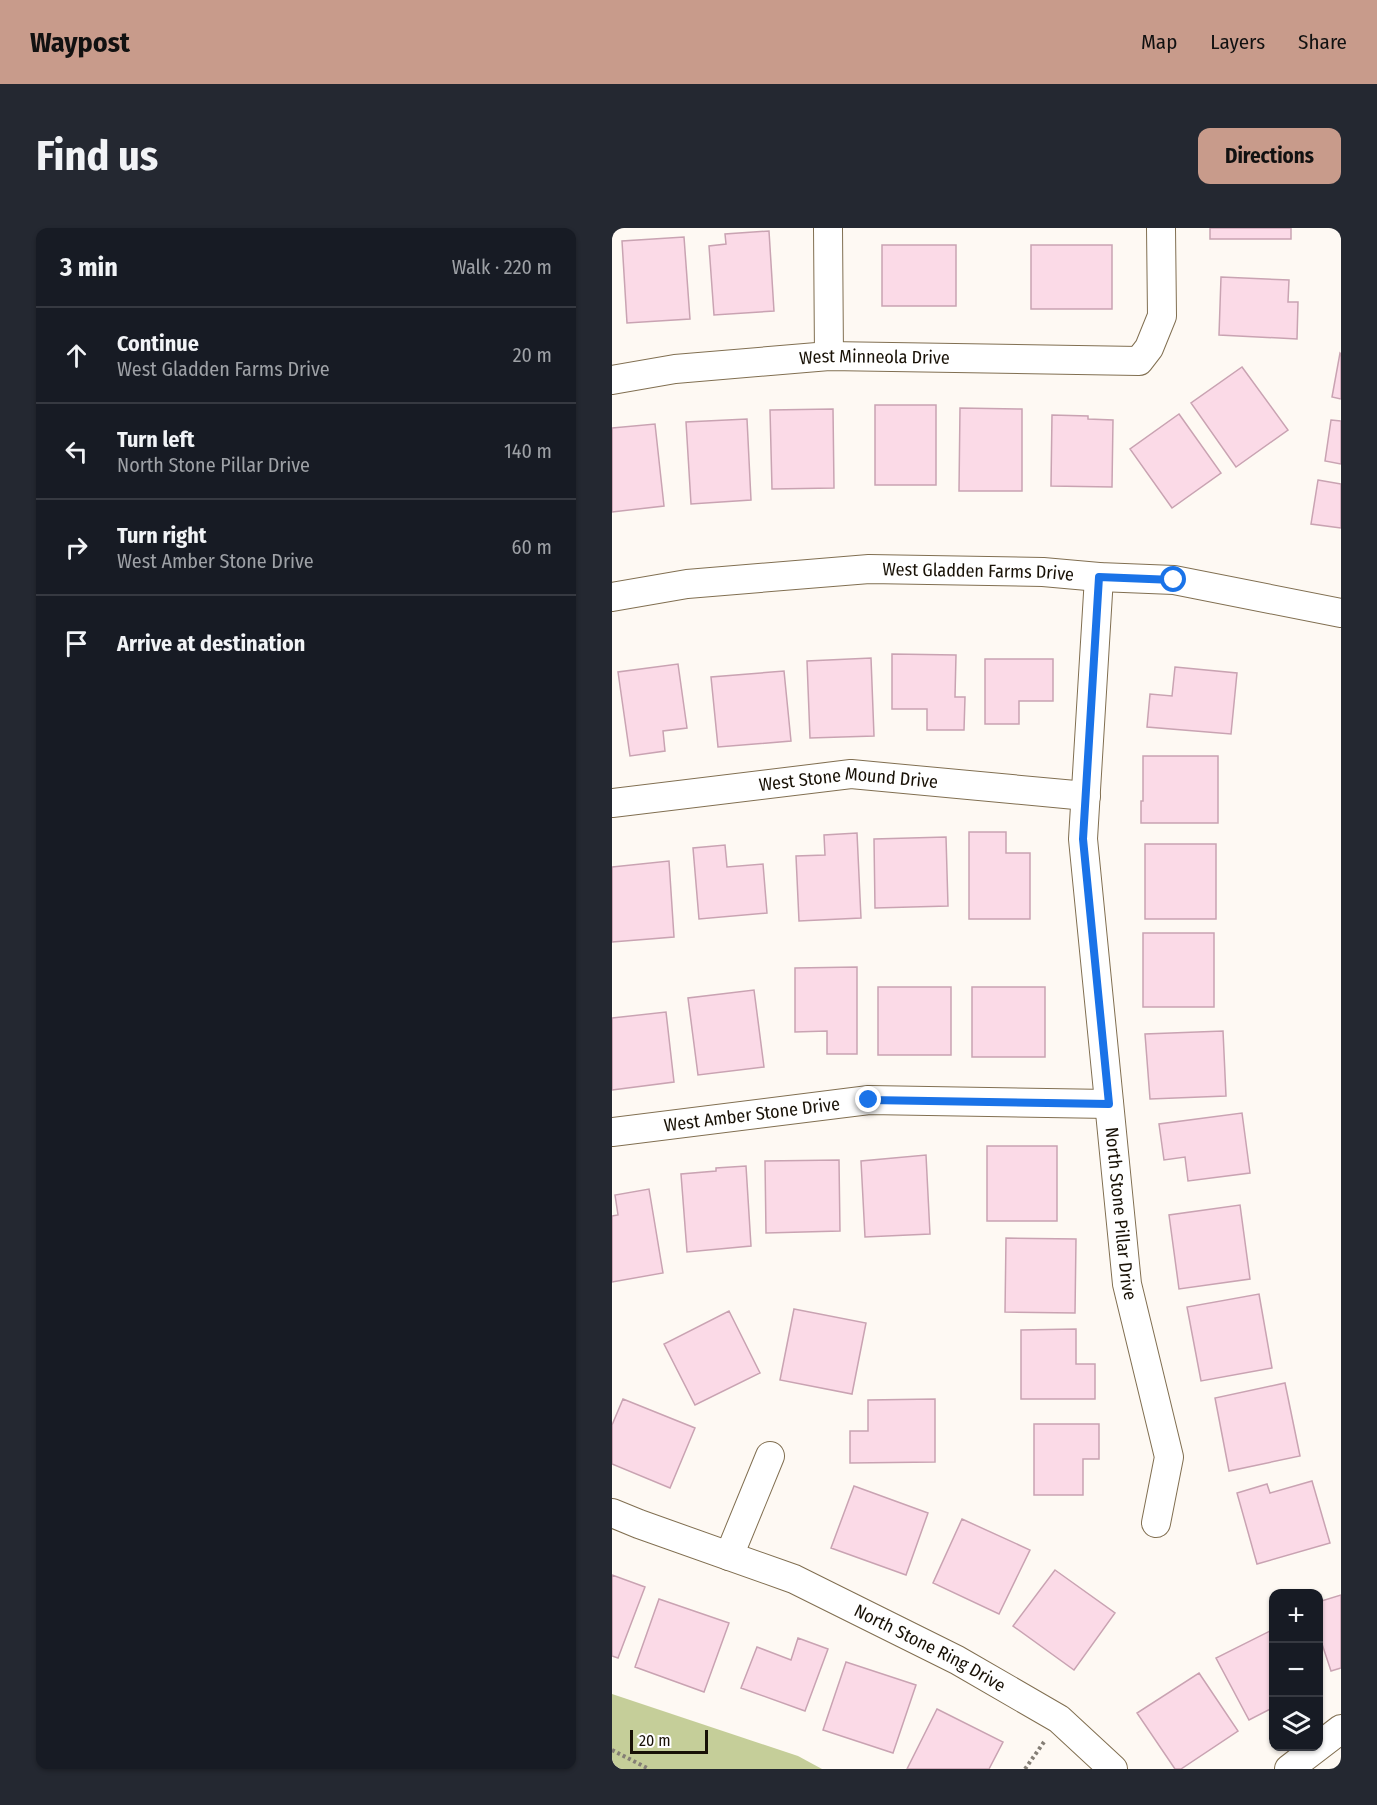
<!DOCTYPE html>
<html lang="en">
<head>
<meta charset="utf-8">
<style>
	:root { --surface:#171b24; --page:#242831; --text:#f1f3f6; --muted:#9ea1a6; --line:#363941; --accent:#c89b8b }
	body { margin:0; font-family:"Fira Sans Condensed",sans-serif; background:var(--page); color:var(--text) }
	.controls { position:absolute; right:18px; bottom:18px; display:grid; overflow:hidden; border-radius:12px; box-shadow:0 2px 4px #0004 }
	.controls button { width:54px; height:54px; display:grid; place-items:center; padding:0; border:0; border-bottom:2px solid var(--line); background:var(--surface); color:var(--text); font:30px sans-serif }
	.scale { position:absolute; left:18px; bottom:15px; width:78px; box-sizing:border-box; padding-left:6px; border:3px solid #181106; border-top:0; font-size:16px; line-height:21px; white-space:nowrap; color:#181106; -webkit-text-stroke:4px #fff; paint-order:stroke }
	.stop { position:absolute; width:18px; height:18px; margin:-14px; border:4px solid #1a73e8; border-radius:50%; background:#fff }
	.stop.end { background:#1a73e8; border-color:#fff; box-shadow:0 2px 6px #0008 }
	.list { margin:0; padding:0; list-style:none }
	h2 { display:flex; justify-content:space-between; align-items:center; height:78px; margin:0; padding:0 24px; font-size:26px }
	h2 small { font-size:20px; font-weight:400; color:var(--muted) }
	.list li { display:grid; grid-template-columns:39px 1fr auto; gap:18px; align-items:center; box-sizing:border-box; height:96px; padding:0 24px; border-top:2px solid var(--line) }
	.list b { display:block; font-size:22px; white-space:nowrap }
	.list p { margin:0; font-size:20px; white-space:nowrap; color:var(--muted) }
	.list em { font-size:20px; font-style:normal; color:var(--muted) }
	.icon { flex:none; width:33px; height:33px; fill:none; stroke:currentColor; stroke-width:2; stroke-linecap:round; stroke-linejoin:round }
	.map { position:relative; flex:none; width:729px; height:1541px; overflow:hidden; border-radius:12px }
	header { display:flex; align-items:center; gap:36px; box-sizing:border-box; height:84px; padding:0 30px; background:var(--accent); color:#111 }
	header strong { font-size:28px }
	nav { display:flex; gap:33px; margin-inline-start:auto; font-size:21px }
	.intro { display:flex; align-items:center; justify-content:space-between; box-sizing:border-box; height:144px; padding:0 36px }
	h1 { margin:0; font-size:42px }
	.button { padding:15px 27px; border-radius:12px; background:var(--accent); color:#111; font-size:21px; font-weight:700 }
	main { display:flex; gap:36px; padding:0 36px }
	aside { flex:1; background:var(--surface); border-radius:12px; box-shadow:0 2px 4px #0004 }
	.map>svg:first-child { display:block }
	.green { fill:#c5ce99 }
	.building { fill:#fbdae7; stroke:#c9a3b2; stroke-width:1.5 }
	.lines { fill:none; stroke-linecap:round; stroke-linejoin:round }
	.minor-casing { stroke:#816f51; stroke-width:30 }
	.path { stroke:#847e75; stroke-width:4; stroke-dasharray:3 3; stroke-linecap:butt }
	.minor { stroke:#fff; stroke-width:28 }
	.route { stroke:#1a73e8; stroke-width:8 }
	.labels { text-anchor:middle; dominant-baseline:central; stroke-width:6; stroke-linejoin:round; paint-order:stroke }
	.street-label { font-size:18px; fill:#181106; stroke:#fff }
</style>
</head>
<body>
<header>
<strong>Waypost</strong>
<nav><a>Map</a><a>Layers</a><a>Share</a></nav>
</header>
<div class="intro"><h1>Find us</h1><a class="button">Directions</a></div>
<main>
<aside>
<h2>3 min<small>Walk · 220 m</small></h2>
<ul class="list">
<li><svg class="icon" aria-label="ahead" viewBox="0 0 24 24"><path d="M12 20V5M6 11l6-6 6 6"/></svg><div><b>Continue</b><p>West Gladden Farms Drive</p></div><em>20 m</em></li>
<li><svg class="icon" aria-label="left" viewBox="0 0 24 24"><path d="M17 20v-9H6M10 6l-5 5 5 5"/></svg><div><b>Turn left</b><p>North Stone Pillar Drive</p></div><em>140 m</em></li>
<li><svg class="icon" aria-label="right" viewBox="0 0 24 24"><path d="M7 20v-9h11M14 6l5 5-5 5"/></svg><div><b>Turn right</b><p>West Amber Stone Drive</p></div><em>60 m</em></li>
<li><svg class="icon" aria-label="arrive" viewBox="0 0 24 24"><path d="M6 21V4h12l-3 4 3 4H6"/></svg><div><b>Arrive at destination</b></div></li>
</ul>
</aside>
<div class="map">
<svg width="729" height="1541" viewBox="0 0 729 1541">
	<rect width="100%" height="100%" fill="#fef9f3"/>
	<path class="green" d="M0,1466L186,1528L210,1541H0Z"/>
	<path class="building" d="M598,0H679V11H598Z
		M157,3L162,83L102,87L97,18L114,16L113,6Z
		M72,9L78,91L15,95L10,13Z
		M270,17H344V78H270Z
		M419,17H500V81H419Z
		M609,49L677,52L676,74H686L685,111L607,107Z
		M728,125L729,126V171L720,169Z
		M630,139L676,202L624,239L579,175Z
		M263,177H324V257H263Z
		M348,180L410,181V263H347Z
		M221,181L222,260L160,261L158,182Z
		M567,186L609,245L560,280L518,221Z
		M440,187L476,188V191L501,192L500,259L439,258Z
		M135,191L139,272L79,276L74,194Z
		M719,192L729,193V236L713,233Z
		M43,196L52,278L0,284V200Z
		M706,252L729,256V300L699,296Z
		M280,426L344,427L343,469H353L352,502H315V481H280Z
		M259,430L262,508L198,510L195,433Z
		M373,431H441V473H407V496H373Z
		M66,436L75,500L51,503L53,523L18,528L6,444Z
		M563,439L625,445L619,506L535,499L538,466L560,468Z
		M172,443L179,513L106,519L99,449Z
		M531,528H606V595H529V573H531Z
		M357,604H394V625H418V691H357Z
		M245,605L249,690L187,693L184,628L213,627L212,607Z
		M334,609L336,678L263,680L262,611Z
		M533,616H604V691H533Z
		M113,617L115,639L151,636L155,685L87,691L81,620Z
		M57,633L62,709L0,714V639Z
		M531,705H602V779H531Z
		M245,739V826H215V803L183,804V740Z
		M266,759H339V827H266Z
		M360,759H433V829H360Z
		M142,762L152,839L86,847L76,770Z
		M54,784L62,854L0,862V790Z
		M611,803L614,868L538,871L533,806Z
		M630,885L638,945L576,953L573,929L552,932L547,896Z
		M375,918H445V993H375Z
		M314,927L318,1006L253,1009L249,933Z
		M227,932L228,1003L154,1005L153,933Z
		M134,938L139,1018L75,1024L69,946L104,943V940Z
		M37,961L51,1045L0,1054V988L6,987L3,967Z
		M628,977L638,1051L567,1061L557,987Z
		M394,1010L464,1011L463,1085L393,1084Z
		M647,1066L660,1140L589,1153L575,1079Z
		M182,1081L254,1095L240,1166L168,1152Z
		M117,1083L148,1145L83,1177L52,1116Z
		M464,1101V1136H483V1171H409V1102Z
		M673,1155L688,1228L617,1243L603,1170Z
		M11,1171L83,1200L58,1260L0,1236V1197Z
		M323,1171V1234L238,1235V1203H256V1172Z
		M422,1196H487V1231H471V1267H422Z
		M700,1253L718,1315L645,1336L625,1265L655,1256L658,1265Z
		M242,1258L316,1285L294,1347L219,1320Z
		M350,1291L418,1322L387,1386L321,1355Z
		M443,1342L503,1385L462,1442L401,1398Z
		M0,1347L33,1359L6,1430L0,1428Z
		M729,1367V1440L719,1443L706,1404V1374Z
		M47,1371L117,1395L92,1464L23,1439Z
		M662,1401V1479L637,1492L604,1430Z
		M186,1410L216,1421L193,1483L129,1460L145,1419L179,1432Z
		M234,1434L304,1457L281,1525L211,1502Z
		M587,1445L626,1503L569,1541H563L525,1485Z
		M325,1481L391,1514L377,1541H295Z"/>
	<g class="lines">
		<g class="minor-casing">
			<g id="minor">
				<path d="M216,0L217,128"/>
				<path id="s1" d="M0,152L63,141L217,128L527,133L537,120L550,88L549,0"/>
				<path id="s2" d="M487,349L471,611L515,1056L557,1229L544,1295"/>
				<path id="s3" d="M0,369L75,356L257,341L431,344L487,349L562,352L729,385"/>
				<path id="s4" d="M0,575L239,546L474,568"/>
				<path id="s5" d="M0,904L257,872L497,876"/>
				<path id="s6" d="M0,1285L27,1296L182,1351L345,1432L447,1491L501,1541"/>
				<path d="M117,1328L158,1228"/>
				<path d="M677,1541L729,1501"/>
			</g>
		</g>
		<path class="path" d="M0,1522L37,1541
			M413,1541L432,1514"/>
		<use href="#minor" class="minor"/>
	</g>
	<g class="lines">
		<path class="route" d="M257,872L497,876L471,611L487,349L562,352"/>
	</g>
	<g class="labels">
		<g class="street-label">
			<text stroke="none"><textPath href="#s1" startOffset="264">West Minneola Drive</textPath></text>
			<text stroke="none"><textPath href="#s3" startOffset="368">West Gladden Farms Drive</textPath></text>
			<text stroke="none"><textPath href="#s4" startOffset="238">West Stone Mound Drive</textPath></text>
			<text stroke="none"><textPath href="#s5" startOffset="141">West Amber Stone Drive</textPath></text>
			<text stroke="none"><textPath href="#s2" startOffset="639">North Stone Pillar Drive</textPath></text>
			<text stroke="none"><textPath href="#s6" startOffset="346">North Stone Ring Drive</textPath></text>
		</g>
	</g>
</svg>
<div class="controls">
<button>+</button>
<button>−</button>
<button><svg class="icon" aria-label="layers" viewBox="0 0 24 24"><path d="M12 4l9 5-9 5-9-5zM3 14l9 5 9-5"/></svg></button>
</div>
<div class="scale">20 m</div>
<div class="stop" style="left:562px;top:352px"></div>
<div class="stop end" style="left:257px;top:872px"></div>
</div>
</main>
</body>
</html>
